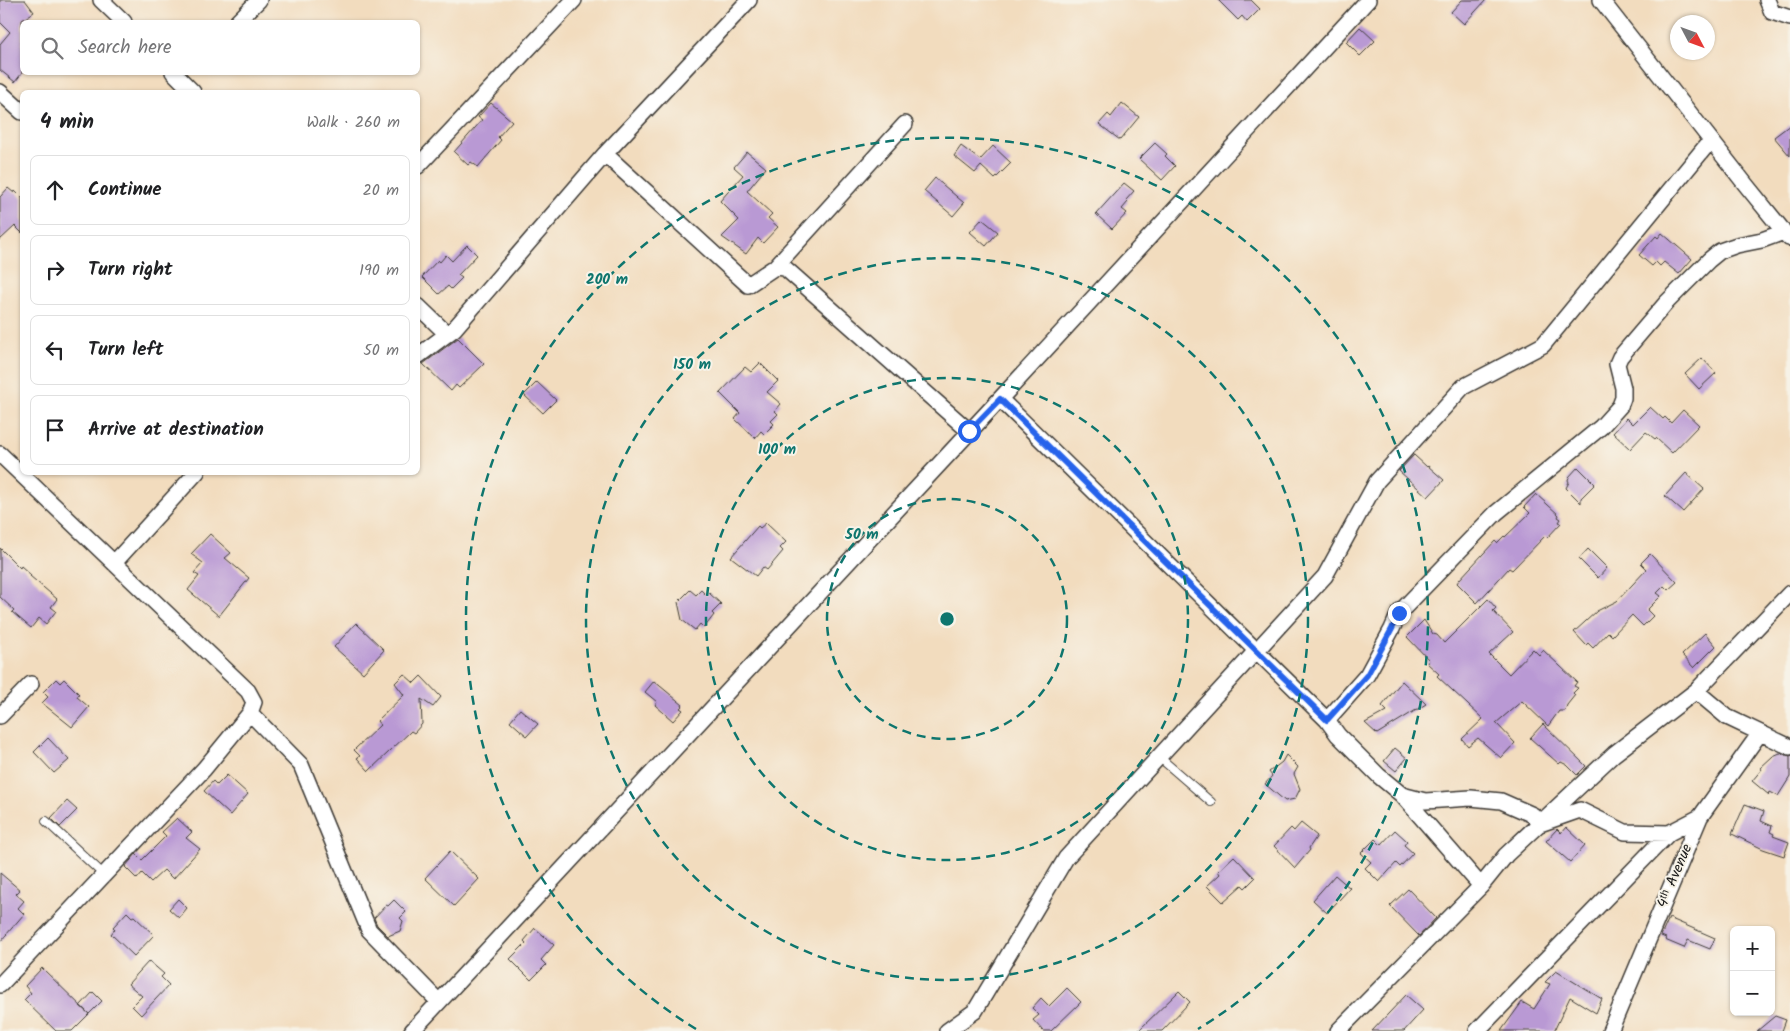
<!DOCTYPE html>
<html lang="en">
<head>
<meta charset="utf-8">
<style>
	:root { --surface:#fff; --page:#f2f2f2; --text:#202124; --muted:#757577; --line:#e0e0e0 }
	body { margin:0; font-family:Kalam,sans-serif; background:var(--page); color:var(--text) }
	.controls { position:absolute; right:15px; bottom:15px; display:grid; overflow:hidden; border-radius:8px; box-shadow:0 1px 4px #0004 }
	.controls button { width:45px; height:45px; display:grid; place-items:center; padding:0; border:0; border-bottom:1px solid var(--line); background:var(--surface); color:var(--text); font:25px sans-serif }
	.compass { position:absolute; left:1670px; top:15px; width:45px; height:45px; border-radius:50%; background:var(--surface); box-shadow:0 1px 4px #0004; rotate:131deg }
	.stop { position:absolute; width:15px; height:15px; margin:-11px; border:4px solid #2563eb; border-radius:50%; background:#fff }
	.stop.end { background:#2563eb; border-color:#fff; box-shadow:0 1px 5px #0008 }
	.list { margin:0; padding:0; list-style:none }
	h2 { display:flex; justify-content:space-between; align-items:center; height:65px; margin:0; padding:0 20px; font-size:21px }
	h2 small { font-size:16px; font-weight:400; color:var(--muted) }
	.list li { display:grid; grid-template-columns:32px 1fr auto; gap:15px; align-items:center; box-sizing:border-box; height:70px; margin:0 10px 10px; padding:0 10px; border:1px solid var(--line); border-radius:8px }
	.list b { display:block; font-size:19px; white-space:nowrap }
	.list em { font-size:16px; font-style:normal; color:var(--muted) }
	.icon { flex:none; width:28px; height:28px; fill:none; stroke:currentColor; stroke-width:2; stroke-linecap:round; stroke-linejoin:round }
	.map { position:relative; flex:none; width:1790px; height:1031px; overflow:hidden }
	.search { position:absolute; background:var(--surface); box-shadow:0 1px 4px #0004; left:20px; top:20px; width:400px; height:55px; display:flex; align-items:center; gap:12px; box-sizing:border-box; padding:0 18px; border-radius:8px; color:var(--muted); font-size:19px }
	.panel { position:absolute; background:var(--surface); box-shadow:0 1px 4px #0004; left:20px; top:90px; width:400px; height:385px; border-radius:8px }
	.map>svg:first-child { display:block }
	.building { fill:#b999d4 }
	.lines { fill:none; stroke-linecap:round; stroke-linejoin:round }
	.service-casing { stroke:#3c3934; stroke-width:10 }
	.minor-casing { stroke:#3c3934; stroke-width:18 }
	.service { stroke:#fff; stroke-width:8 }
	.minor { stroke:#fff; stroke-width:15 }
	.route { stroke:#2563eb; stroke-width:6 }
	.ring { fill:none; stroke:#0f766e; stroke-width:2.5; stroke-dasharray:9 6 }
	.labels { text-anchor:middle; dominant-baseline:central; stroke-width:4; stroke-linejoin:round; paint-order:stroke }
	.street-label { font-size:15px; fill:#1c1c1c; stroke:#f7f3e8 }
	.centre { fill:#0f766e; stroke:#f7f3e8; stroke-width:2.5 }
	.ring-label { font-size:15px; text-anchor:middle; font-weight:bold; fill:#0f766e; stroke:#f7f3e8; stroke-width:4; stroke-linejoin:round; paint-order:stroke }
</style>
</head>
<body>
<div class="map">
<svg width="1790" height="1031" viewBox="0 0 1790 1031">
	<rect width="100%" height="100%" fill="#f7f3e8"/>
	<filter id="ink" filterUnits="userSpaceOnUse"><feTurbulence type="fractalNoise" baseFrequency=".02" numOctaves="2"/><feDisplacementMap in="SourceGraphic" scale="10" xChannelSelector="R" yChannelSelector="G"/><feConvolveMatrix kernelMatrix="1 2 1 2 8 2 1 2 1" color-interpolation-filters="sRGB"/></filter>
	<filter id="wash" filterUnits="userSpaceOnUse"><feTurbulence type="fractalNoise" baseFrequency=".0096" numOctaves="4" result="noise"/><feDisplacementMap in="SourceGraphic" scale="20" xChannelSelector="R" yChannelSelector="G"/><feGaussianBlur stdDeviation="1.12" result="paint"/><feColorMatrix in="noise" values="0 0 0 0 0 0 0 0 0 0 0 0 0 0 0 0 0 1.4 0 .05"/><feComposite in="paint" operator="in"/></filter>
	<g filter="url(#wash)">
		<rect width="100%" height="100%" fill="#f2dcbe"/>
		<g id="blocks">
			<path class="building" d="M0,0H25L34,12L22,20V73L15,82L0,70V44L10,32L0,22Z
				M1218,0H1251L1260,9L1247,22L1242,16L1238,20Z
				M1462,0H1486L1464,24L1451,12Z
				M1360,27L1375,41L1360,56L1346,42Z
				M491,103L512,121L498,137L501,140L478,167L471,162L468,165L454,152L482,120L478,117Z
				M1122,103L1139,117L1120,140L1099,124L1108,114L1111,117Z
				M1790,125V156L1774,137Z
				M1155,143L1167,154L1165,156L1175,166L1162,180L1139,159Z
				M961,146L980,160L993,146L1011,163L995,179L981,166L975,173L954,156Z
				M747,152L766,168L747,191L772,214L768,218L778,227L763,243L758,238L746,254L722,237L739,220L720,201L743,175L734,167Z
				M935,178L964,203L953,216L924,191Z
				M1124,183L1134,191L1126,200L1128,202L1122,209L1127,213L1112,229L1096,214Z
				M8,188L14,193L15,191L22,198V233L15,226L0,240V197Z
				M982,219L998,232L986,246L970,232Z
				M1662,233L1692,259L1679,274L1664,262L1660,266L1656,262L1652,266L1639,255L1656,236L1658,238Z
				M467,245L477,255L458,275L462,278L451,289L448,286L439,294L422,277L438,260L440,262L446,255L452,261Z
				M458,338L484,364L459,388L456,385L451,391L423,364Z
				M1702,358L1716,373L1699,389L1685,374Z
				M760,363L778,381L767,392L781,404L775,411L778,414L771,421L774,424L764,434L761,431L755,438L735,419L740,413L720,393L745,367L751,372Z
				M537,382L556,400L543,413L524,395Z
				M1650,407L1663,419L1665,417L1671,423L1683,410L1699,425L1672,453L1656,438L1655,439L1646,432L1630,449L1613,433L1627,418L1633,424Z
				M1414,455L1427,467L1428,466L1444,480L1428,497L1399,471Z
				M1578,467L1595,484L1581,498V503L1566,488L1569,482L1568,480L1569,477Z
				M1686,473L1704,489L1683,512L1665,496Z
				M1536,494L1559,515L1558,517L1561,519L1559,522L1561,523L1547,538L1545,536L1512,570L1509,568L1477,603L1457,583L1459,580L1495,541L1497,543L1504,536L1505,537L1530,513L1524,507Z
				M766,523L786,542L780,548L783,551L767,570L763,567L756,576L731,557L758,526L760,528Z
				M210,534L231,553L225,558L249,578L219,616L188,590L199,576L194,573L203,563L191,554Z
				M0,548L20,568L21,566L31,575L30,576L57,599L51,607L56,611L46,624L39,618L31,628L12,612L14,610L0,597Z
				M1588,549L1607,568L1598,578L1579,559Z
				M1650,554L1677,582L1668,590L1664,586L1657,593L1661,596L1647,610L1653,616L1643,626L1632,615L1612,636L1608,632L1593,648L1588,643L1586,645L1574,632L1597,611L1617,601L1647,569L1641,563Z
				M690,590L696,595L701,590L706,595L709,593L721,604L712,613L714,615L704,628L700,624L695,630L682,620L678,602Z
				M1488,599L1496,608L1493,611L1513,632L1489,654L1509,674L1533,649L1539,655L1543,650L1577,682L1574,686L1578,688L1573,693L1575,695L1567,705L1565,711H1559L1548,726L1522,701L1496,723L1515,743L1501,758L1478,738L1468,746L1462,739L1483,719L1437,676L1439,674L1427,663L1429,660L1407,637L1424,620L1433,634L1437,635L1444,643Z
				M356,623L384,650L363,673L334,647Z
				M1705,633L1716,646L1694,668L1682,655Z
				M404,674L414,683L421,676L441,697L433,707L421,699L422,724L414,733L411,731L369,771L357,758L360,756L354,750L380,725L377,721L404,695L395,683Z
				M56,679L60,683L64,679L79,694L77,697L89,707L72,727L42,703L48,697L43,692Z
				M654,681L683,705L680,708L683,710L673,721L655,705L657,702L645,692Z
				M1402,681L1426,704L1377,734L1365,723L1387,711L1382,706Z
				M520,709L538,724L527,736L510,721Z
				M1543,724L1586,766L1577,775L1567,765L1561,762L1559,764L1530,738Z
				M48,738L69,760L54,773L34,752Z
				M1395,748L1407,758L1396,771L1384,761Z
				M1780,753L1790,756V777L1778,796L1770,792L1769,795L1752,781L1762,769L1760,768L1773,756Z
				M1286,755L1298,767L1294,774L1300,789L1295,799L1285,801L1265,784L1272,776L1269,772L1282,762Z
				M227,775L248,794L230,815L204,791L213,781L217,785Z
				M67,801L77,810L60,827L51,818Z
				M1745,804L1764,811L1761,821L1772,826L1770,832L1774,834L1773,836L1789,842L1784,856L1763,849L1732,834Z
				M177,818L192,832L186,838L200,849L173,879L164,870L151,882L142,873L137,879L125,867L136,854L142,860L166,836L162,832Z
				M1301,823L1317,836L1309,848L1310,850L1295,868L1274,846L1291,828L1294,831Z
				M1566,827L1585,845L1570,862L1546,841L1557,829L1561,833Z
				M1395,830L1407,841L1404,845L1413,853L1400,867L1396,863L1379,882L1365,868L1371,862L1361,853L1375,839L1381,845Z
				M450,851L479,879L454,906L425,878Z
				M1234,856L1255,878L1245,888L1242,885L1223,902L1207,886L1220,874L1218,871Z
				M0,873L20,890L16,894L24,901L18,908L24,914L0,942Z
				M1335,875L1350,888L1327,913L1313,900Z
				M1408,889L1436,918L1419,936L1390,906Z
				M178,899L187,908L179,918L169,909Z
				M394,900L406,912L400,918L403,921L400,931L388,936L377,925L374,918L386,905L388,906Z
				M127,912L132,917L134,916L154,935L134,956L111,934L115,929L113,927Z
				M1669,918L1715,938L1710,949L1688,940L1684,948L1665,940L1666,938L1661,936Z
				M535,928L554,945L541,960L546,965L531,980L510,959L526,943L524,941Z
				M149,961L164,974L161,977L169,985L141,1015L132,1006L142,996L128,984Z
				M42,968L89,1014L72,1031H56L24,1000L31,993L25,986Z
				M1556,971L1602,999L1596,1013L1570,997L1554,1031H1501L1522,1002L1534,1009L1550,984L1545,982Z
				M1067,988L1081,1002L1051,1031H1043L1033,1020L1039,1015L1032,1008L1041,998L1049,1006Z
				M1179,991L1190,1002L1162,1031H1138Z
				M93,992L102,1001L89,1014L80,1006Z
				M1406,995L1423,1010L1404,1031H1372Z
				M1775,1016L1786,1020L1782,1031H1757Z"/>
		</g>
	</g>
	<g filter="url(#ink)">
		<use href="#blocks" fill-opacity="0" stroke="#3c3934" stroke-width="1"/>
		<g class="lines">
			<g class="service-casing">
				<path id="service" d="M1159,757L1211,802
					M46,821L104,875"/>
			</g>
			<g class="minor-casing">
				<path id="minor" d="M101,0L124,22
					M1601,0L1746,185L1789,238
					M1767,0L1772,12L1790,18
					M237,22L259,0
					M173,72L193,92
					M0,92L22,112
					M605,154L748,285L775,267L785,268L969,431
					M418,166L574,0
					M775,267L905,124
					M418,306L447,334
					M418,356L454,329L605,154L749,0
					M1000,399L1327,720L1338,735L1379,776L1402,795L1425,801L1471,798L1501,801L1533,815L1540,824L1580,810L1625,832L1669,833
					M0,454L248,691L254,702L250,713L204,769L0,985
					M114,563L197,472
					M1696,691L1727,717L1790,747
					M250,713L301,765L369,930L439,1002
					M0,716L31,684
					M1327,720L1367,675L1392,629L1399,613L1496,513L1601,427L1620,406L1623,398V388L1617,364L1620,357L1666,303L1709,260L1720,251L1737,245L1762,240L1784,232
					M1402,795L1481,886
					M412,1031L1000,399L1368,0
					M947,1031L975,1011L1066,858L1325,576L1377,481L1463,387L1543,345L1711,140
					M1338,1031L1481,886L1506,855L1614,754L1696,691L1790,593
					M1477,1031L1669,833L1700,817
					M1610,1031L1700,817L1760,733"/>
			</g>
			<use href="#service" class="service"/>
			<use href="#minor" class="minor"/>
		</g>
	</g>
	<g class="lines" filter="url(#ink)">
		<path class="route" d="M969,431L1000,399L1327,720L1367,675L1392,629L1399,613"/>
	</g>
	<g class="ring">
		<circle cx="947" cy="619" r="120"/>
		<circle cx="947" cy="619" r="241"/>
		<circle cx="947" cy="619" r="361"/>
		<path d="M696 1029A481 481 0 1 1 1198 1029"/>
	</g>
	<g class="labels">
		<g class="street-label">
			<text transform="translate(1675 876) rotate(-67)">4ᵗʰ Avenue</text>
		</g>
	</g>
	<circle cx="947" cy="619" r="8" class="centre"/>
	<g class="ring-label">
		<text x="607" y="284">200 m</text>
		<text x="692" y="369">150 m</text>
		<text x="777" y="454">100 m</text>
		<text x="862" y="539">50 m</text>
	</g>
</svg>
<div class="controls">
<button>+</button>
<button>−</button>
</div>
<svg class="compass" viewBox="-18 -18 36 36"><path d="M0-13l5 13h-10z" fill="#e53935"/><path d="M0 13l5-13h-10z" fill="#757577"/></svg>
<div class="stop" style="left:969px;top:431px"></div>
<div class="stop end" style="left:1399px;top:613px"></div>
<div class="search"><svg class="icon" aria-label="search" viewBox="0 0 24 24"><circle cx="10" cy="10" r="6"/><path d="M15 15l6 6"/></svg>Search here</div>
<section class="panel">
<h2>4 min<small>Walk · 260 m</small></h2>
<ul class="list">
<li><svg class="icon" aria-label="ahead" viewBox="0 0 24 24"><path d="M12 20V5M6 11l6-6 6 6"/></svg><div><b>Continue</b></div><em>20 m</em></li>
<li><svg class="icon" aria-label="right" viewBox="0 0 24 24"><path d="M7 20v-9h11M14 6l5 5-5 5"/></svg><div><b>Turn right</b></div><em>190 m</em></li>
<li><svg class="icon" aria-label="left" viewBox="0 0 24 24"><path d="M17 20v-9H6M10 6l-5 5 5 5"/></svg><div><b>Turn left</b></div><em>50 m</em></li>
<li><svg class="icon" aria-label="arrive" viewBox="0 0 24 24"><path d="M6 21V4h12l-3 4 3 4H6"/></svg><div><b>Arrive at destination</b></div></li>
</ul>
</section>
</div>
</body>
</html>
